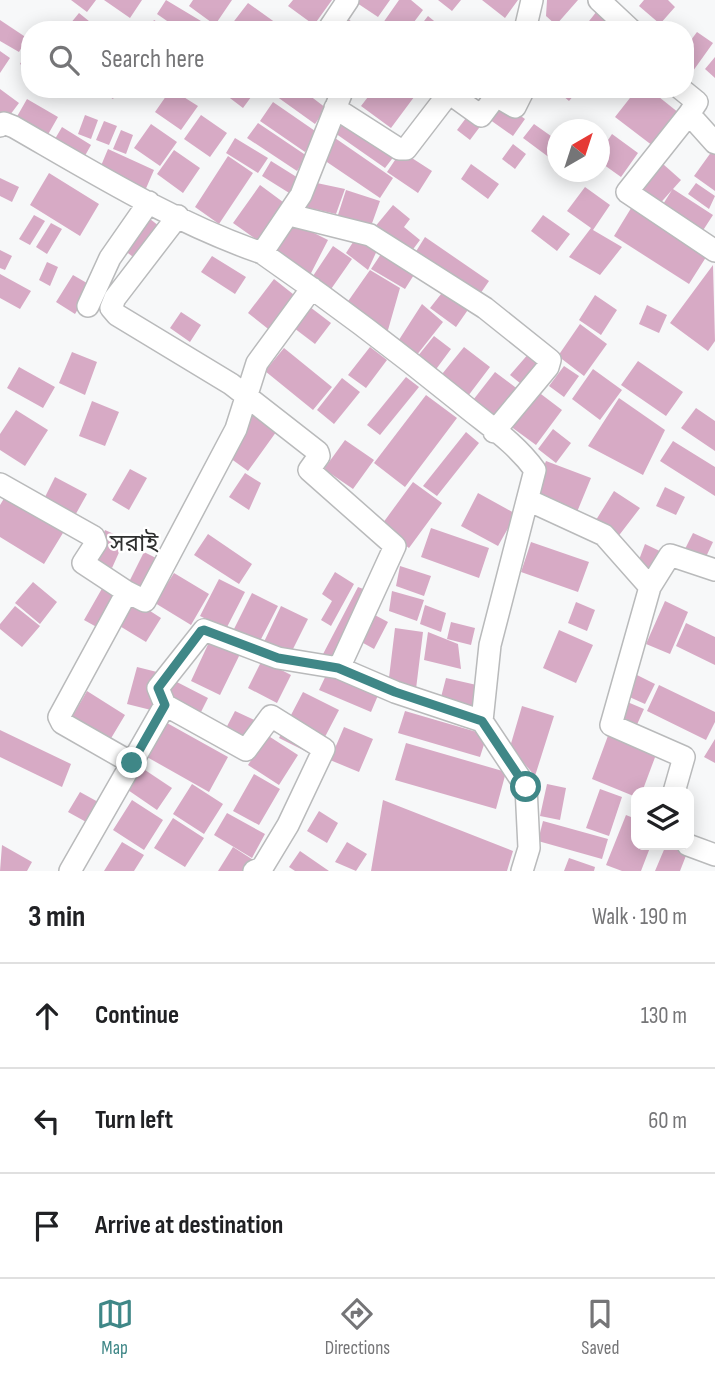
<!DOCTYPE html>
<html lang="en">
<head>
<meta charset="utf-8">
<style>
	:root { --surface:#fff; --page:#f6f6f6; --text:#202124; --muted:#757577; --line:#e0e0e0; --accent:#3f8787 }
	body { margin:0; font-family:"Sofia Sans Condensed","Noto Sans Bengali",sans-serif; background:var(--page); color:var(--text) }
	.controls { position:absolute; right:21px; bottom:21px; display:grid; overflow:hidden; border-radius:14px; box-shadow:0 4px 18px #0003 }
	.controls button { width:63px; height:63px; display:grid; place-items:center; padding:0; border:0; border-bottom:2px solid var(--line); background:var(--surface); color:var(--text); font:35px sans-serif }
	.compass { position:absolute; left:547px; top:119px; width:63px; height:63px; border-radius:50%; background:var(--surface); box-shadow:0 4px 18px #0003; rotate:39deg }
	.stop { position:absolute; width:21px; height:21px; margin:-16px; border:5px solid #3f8787; border-radius:50%; background:#fff }
	.stop.end { background:#3f8787; border-color:#fff; box-shadow:0 2px 7px #0008 }
	.list { margin:0; padding:0; list-style:none }
	h2 { display:flex; justify-content:space-between; align-items:center; height:91px; margin:0; padding:0 28px; font-size:30px }
	h2 small { font-size:23px; font-weight:400; color:var(--muted) }
	.list li { display:grid; grid-template-columns:46px 1fr auto; gap:21px; align-items:center; box-sizing:border-box; height:105px; padding:0 28px; border-top:2px solid var(--line) }
	.list b { display:block; font-size:26px; white-space:nowrap }
	.list em { font-size:23px; font-style:normal; color:var(--muted) }
	.icon { flex:none; width:38px; height:38px; fill:none; stroke:currentColor; stroke-width:2; stroke-linecap:round; stroke-linejoin:round }
	.map { position:relative; flex:none; width:715px; height:871px; overflow:hidden }
	.search { position:absolute; background:var(--surface); box-shadow:0 4px 18px #0003; left:21px; right:21px; top:21px; height:77px; display:flex; align-items:center; gap:18px; box-sizing:border-box; padding:0 24px; border-radius:28px; color:var(--muted); font-size:26px }
	.sheet { height:406px; background:var(--surface) }
	nav { display:flex; justify-content:space-around; align-items:center; box-sizing:border-box; height:98px; border-top:2px solid var(--line); background:var(--surface); font-size:19px; color:var(--muted) }
	nav a { display:grid; justify-items:center; gap:4px }
	nav .on { color:var(--accent) }
	.map>svg:first-child { display:block }
	.building { fill:#d7aac5 }
	.lines { fill:none; stroke-linecap:round; stroke-linejoin:round }
	.street-casing { stroke:#b9babb; stroke-width:24 }
	.street { stroke:#fff; stroke-width:21 }
	.route { stroke:#3f8787; stroke-width:9 }
	.labels { text-anchor:middle; dominant-baseline:central; stroke-width:5; stroke-linejoin:round; paint-order:stroke }
	.quarter-label { font-size:24px; fill:#2e2f2f; stroke:#fff }
</style>
</head>
<body>
<div class="map">
<svg width="715" height="871" viewBox="0 0 715 871">
	<rect width="100%" height="100%" fill="#f7f8f9"/>
	<path class="building" d="M71,0H96L87,12Z
		M104,0H142L130,18Z
		M166,0L206,24L202,30H180L157,14Z
		M193,0H232L215,25L189,6Z
		M293,0H332L314,25L288,6Z
		M358,0H390L378,17L357,3Z
		M399,0H411L423,10L408,30H378Z
		M438,0H461L452,11Z
		M482,0H518L505,18Z
		M547,0H578L556,25L546,16Z
		M644,0H668L675,7L660,24L639,6Z
		M248,3L276,23L271,30L228,29Z
		M597,11L621,30H582Z
		M79,13L95,26L92,30H77L70,24Z
		M344,16L363,30H334Z
		M428,16L445,30H417Z
		M0,20L27,38L19,52L0,41Z
		M154,20L170,30H148Z
		M697,32L713,43L693,71L685,65V48Z
		M30,47V70L20,64Z
		M0,51L10,58L0,73Z
		M715,57V78L705,69Z
		M0,89L19,103L7,119L0,113Z
		M98,89H119L113,99Z
		M171,89L198,106L181,130L155,112Z
		M218,89H257L243,108Z
		M282,89H301L326,108L315,124L276,96Z
		M313,89H331L324,98Z
		M374,89H420L391,128L361,106Z
		M555,89H579L569,101Z
		M637,89H649L679,113L653,146L615,117Z
		M27,99L58,117L46,138L15,120Z
		M498,100L525,119L513,136L486,117Z
		M273,102L318,133L305,152L260,121Z
		M469,114L482,124L470,140L457,130Z
		M85,115L98,120L91,139L78,134Z
		M201,115L227,133L210,157L184,139Z
		M342,117L395,155L385,168L332,131Z
		M104,121L117,126L109,145L96,140Z
		M258,123L307,156L297,171L247,138Z
		M151,124L177,142L160,166L134,148Z
		M534,124L558,141V164L523,138Z
		M62,127L91,145L82,161L52,144Z
		M121,130L133,135L126,154L113,149Z
		M612,134L638,153L621,177L600,162V152Z
		M235,138L268,158L258,173L226,153Z
		M335,138L393,178L380,198L321,158Z
		M513,144L526,154L515,169L502,159Z
		M108,149L154,170L144,193L98,173Z
		M174,150L200,168L183,193L157,174Z
		M401,151L432,171L418,193L387,172Z
		M712,151L715,153V191L694,176Z
		M228,156L253,173L219,224L195,207Z
		M271,161L303,181L294,196L262,176Z
		M471,164L499,184L488,199L461,179Z
		M663,164L681,180L673,189L713,215L700,235L660,209L672,190L656,208L638,193Z
		M49,173L99,204L80,236L30,205Z
		M0,178L19,187L12,202L0,196Z
		M312,182L345,189L336,214L305,207Z
		M696,183L715,196L709,209L688,194Z
		M260,185L287,205L260,242L233,223Z
		M585,187L610,205L593,230L622,247L600,275L569,257L591,228L567,211Z
		M346,190L380,201L370,229L337,218Z
		M393,205L410,219L404,227L420,240L408,256L374,228Z
		M633,205L708,254L689,284L614,236Z
		M34,215L45,221L30,245L19,239Z
		M145,215L159,226L136,259L121,248Z
		M543,215L570,234L557,251L531,231Z
		M292,222L328,240L308,279L273,248Z
		M51,223L62,229L47,254L36,247Z
		M357,236L380,244L368,270L346,253Z
		M425,237L489,281L478,297L415,253Z
		M333,246L352,259L329,292L311,279Z
		M0,250L12,256L5,270L0,268Z
		M383,251L417,270L405,289L371,269Z
		M212,256L246,277L235,294L201,272Z
		M47,262L58,267L50,286L39,280Z
		M713,265L715,341L708,351L670,323Z
		M370,270L400,288L386,337L344,307Z
		M0,274L31,291L20,309L0,298Z
		M73,275L92,286L75,314L56,302Z
		M274,279L298,298L272,332L248,313Z
		M445,289L472,304L456,327L430,308Z
		M595,295L617,310L601,335L579,320Z
		M422,304L443,322L412,361L395,346Z
		M647,305L667,315L659,333L639,324Z
		M310,307L331,323L315,344L294,328Z
		M181,312L201,325L190,342L170,328Z
		M580,324L607,344L584,376L558,356Z
		M434,336L451,349L431,376L413,362Z
		M370,347L387,360L366,388L348,375Z
		M464,347L490,367L465,400L438,379Z
		M284,348L332,387L313,410L265,371Z
		M72,352L97,362L85,395L59,383Z
		M530,352L545,364L526,388L510,375Z
		M638,361L683,392L666,416L621,385Z
		M564,366L579,376L564,397L549,386Z
		M19,367L55,387L43,408L7,388Z
		M593,369L622,390L600,420L572,399Z
		M495,372L523,393L497,425L470,404Z
		M406,377L419,387L380,435L367,425Z
		M342,378L360,392L334,424L317,410Z
		M533,388L562,410L536,445L506,423Z
		M426,395L457,418L405,487L374,463Z
		M619,398L665,430L643,475L588,446Z
		M92,401L119,412L105,446L79,436Z
		M696,408L715,421V451L681,428Z
		M16,410L48,430L25,466L0,450V434Z
		M254,411L279,428L248,471L223,453Z
		M553,429L571,443L556,463L538,449Z
		M466,432L479,443L437,496L423,486Z
		M345,440L374,460L353,489L324,469Z
		M673,441L715,467V496L660,461Z
		M546,461L591,478L577,512L533,495Z
		M130,469L147,478L129,510L112,500Z
		M245,473L261,483L249,510L229,497Z
		M55,477L87,494L73,519L42,503Z
		M413,482L442,503L409,548L380,527Z
		M665,487L685,497L676,515L656,506Z
		M614,491L640,508L617,538L596,520Z
		M8,492L66,528L44,564L0,537V505Z
		M478,493L516,514L498,546L461,526Z
		M431,528L489,548L479,578L421,557Z
		M105,530L125,539L112,568L92,559Z
		M693,533L713,542L704,561L684,551Z
		M208,534L252,564L239,584L194,555Z
		M531,542L589,562L578,592L521,572Z
		M645,544L666,554L651,578L637,565Z
		M144,552L162,561L147,591L129,582Z
		M400,566L431,576L424,596L396,586Z
		M335,572L354,584L331,626L321,620L332,601L322,594Z
		M174,573L209,594L191,625L155,603Z
		M219,579L245,592L226,629L200,616Z
		M33,582L57,602L40,624L15,603Z
		M104,585L122,595L102,630L84,620Z
		M358,587L366,590L330,660L322,656Z
		M392,591L424,600L417,621L389,611Z
		M252,593L278,606L259,643L233,631Z
		M133,600L161,618L146,642L118,625Z
		M665,601L688,612L670,654L646,644Z
		M576,602L595,610L587,631L568,623Z
		M425,605L446,613L441,632L420,624Z
		M15,606L40,626L22,647L0,629V624Z
		M281,606L308,619L289,657L263,644Z
		M371,613L388,622L374,649L356,639Z
		M451,622L475,628L471,645L447,639Z
		M686,623L715,637V665L676,646Z
		M395,628L423,632L416,689L388,686Z
		M559,630L593,645L576,683L543,668Z
		M428,632L458,644L461,669L424,660Z
		M211,638L241,652L220,695L191,681Z
		M262,660L291,675L277,703L248,688Z
		M137,667L161,673L151,710L127,704Z
		M328,671L379,693L371,712L319,690Z
		M635,674L655,684L645,704L625,695Z
		M446,678L481,686L478,715L440,701Z
		M173,680L208,698L197,720L161,701Z
		M659,685L715,712V722L706,740L647,711Z
		M87,691L125,715L110,740L72,717Z
		M303,692L339,710L315,756L279,738Z
		M625,701L644,709L635,729L616,721Z
		M522,706L554,716L535,776L510,747Z
		M235,711L259,722L248,744L224,732Z
		M405,711L487,735L480,757L398,733Z
		M167,723L228,757L209,792L147,757Z
		M344,727L373,739L359,772L330,760Z
		M0,730L71,764L62,787L0,757Z
		M609,733L657,752L642,792H636V797L592,779Z
		M267,735L298,755L279,785L248,765Z
		M715,739V763L704,757Z
		M406,743L506,772L496,809L395,780Z
		M139,766L172,788L157,810L125,788Z
		M254,774L280,789L259,825L233,811Z
		M192,784L223,804L204,834L173,814Z
		M547,784L566,788L560,820L540,816Z
		M600,789L622,797L609,836L586,828Z
		M80,792L100,803L88,823L68,812Z
		M132,800L163,820L144,850L113,830Z
		M383,800L513,851L507,871H371Z
		M319,811L338,823L327,843L307,831Z
		M227,813L265,834L252,858L214,835Z
		M626,815L636,819V845H651L641,871H622L606,865Z
		M173,818L204,838L185,867L154,848Z
		M543,821L608,839L602,859L538,841Z
		M122,842L144,855L134,871H104Z
		M347,842L367,854L356,871L335,862Z
		M2,845L32,862L27,871H0Z
		M666,845L687,853L680,871H655Z
		M233,847L264,867L261,871H218Z
		M300,851L329,871H295L289,867Z
		M569,858L595,867L594,871H564Z"/>
	<g class="lines">
		<g class="street-casing">
			<path id="street" d="M599,0L631,30
				M328,30L348,0
				M525,30L532,0
				M681,89L697,102L689,114L715,143
				M335,108L399,149H406L449,93L481,116L496,96L515,107L524,89
				M689,114L627,192L715,251
				M0,126L4,123L14,127C94,173 175,223 262,253L301,195L343,89
				M290,215L370,235L485,308L550,360L548,367L494,432
				M178,216L115,298L111,308L117,315L231,384L318,452L319,456L309,470L395,546L339,668
				M262,253C330,300 396,350 460,402C486,424 515,442 535,470L490,645L482,721L526,787L529,848L522,871
				M88,306L110,258L149,202
				M0,484L94,537L96,543L83,563L127,592
				M528,500L604,535L650,587L611,725L684,757L674,792
				M650,587L670,555L715,570
				M165,705L158,688L204,630L278,658L339,668L395,692L482,721
				M132,763L62,723L59,717L127,592L145,601L236,429L257,363L312,288
				M688,845L715,855
				M70,871L165,705L246,750L271,716L324,749L288,825L262,868L254,871"/>
		</g>
		<use href="#street" class="street"/>
	</g>
	<g class="lines">
		<path class="route" d="M132,763L165,705L158,688L201,631L204,630L278,658L338,668L395,692L482,721L526,787"/>
	</g>
	<g class="labels">
		<g class="quarter-label">
			<text x="134" y="543">সরাই</text>
		</g>
	</g>
</svg>
<div class="controls">
<button><svg class="icon" aria-label="layers" viewBox="0 0 24 24"><path d="M12 4l9 5-9 5-9-5zM3 14l9 5 9-5"/></svg></button>
</div>
<svg class="compass" viewBox="-18 -18 36 36"><path d="M0-13l5 13h-10z" fill="#e53935"/><path d="M0 13l5-13h-10z" fill="#757577"/></svg>
<div class="stop" style="left:526px;top:787px"></div>
<div class="stop end" style="left:132px;top:763px"></div>
<div class="search"><svg class="icon" aria-label="search" viewBox="0 0 24 24"><circle cx="10" cy="10" r="6"/><path d="M15 15l6 6"/></svg>Search here</div>
</div>
<section class="sheet">
<h2>3 min<small>Walk · 190 m</small></h2>
<ul class="list">
<li><svg class="icon" aria-label="ahead" viewBox="0 0 24 24"><path d="M12 20V5M6 11l6-6 6 6"/></svg><div><b>Continue</b></div><em>130 m</em></li>
<li><svg class="icon" aria-label="left" viewBox="0 0 24 24"><path d="M17 20v-9H6M10 6l-5 5 5 5"/></svg><div><b>Turn left</b></div><em>60 m</em></li>
<li><svg class="icon" aria-label="arrive" viewBox="0 0 24 24"><path d="M6 21V4h12l-3 4 3 4H6"/></svg><div><b>Arrive at destination</b></div></li>
</ul>
</section>
<nav>
<a class="on"><svg class="icon" aria-label="map" viewBox="0 0 24 24"><path d="M3 6l6-2 6 2 6-2v14l-6 2-6-2-6 2zM9 4v14M15 6v14"/></svg>Map</a>
<a><svg class="icon" aria-label="directions" viewBox="0 0 24 24"><path d="M12 3l9 9-9 9-9-9zM9 14v-3h6M13 9l2 2-2 2"/></svg>Directions</a>
<a><svg class="icon" aria-label="saved" viewBox="0 0 24 24"><path d="M7 4h10v16l-5-4-5 4z"/></svg>Saved</a>
</nav>
</body>
</html>
